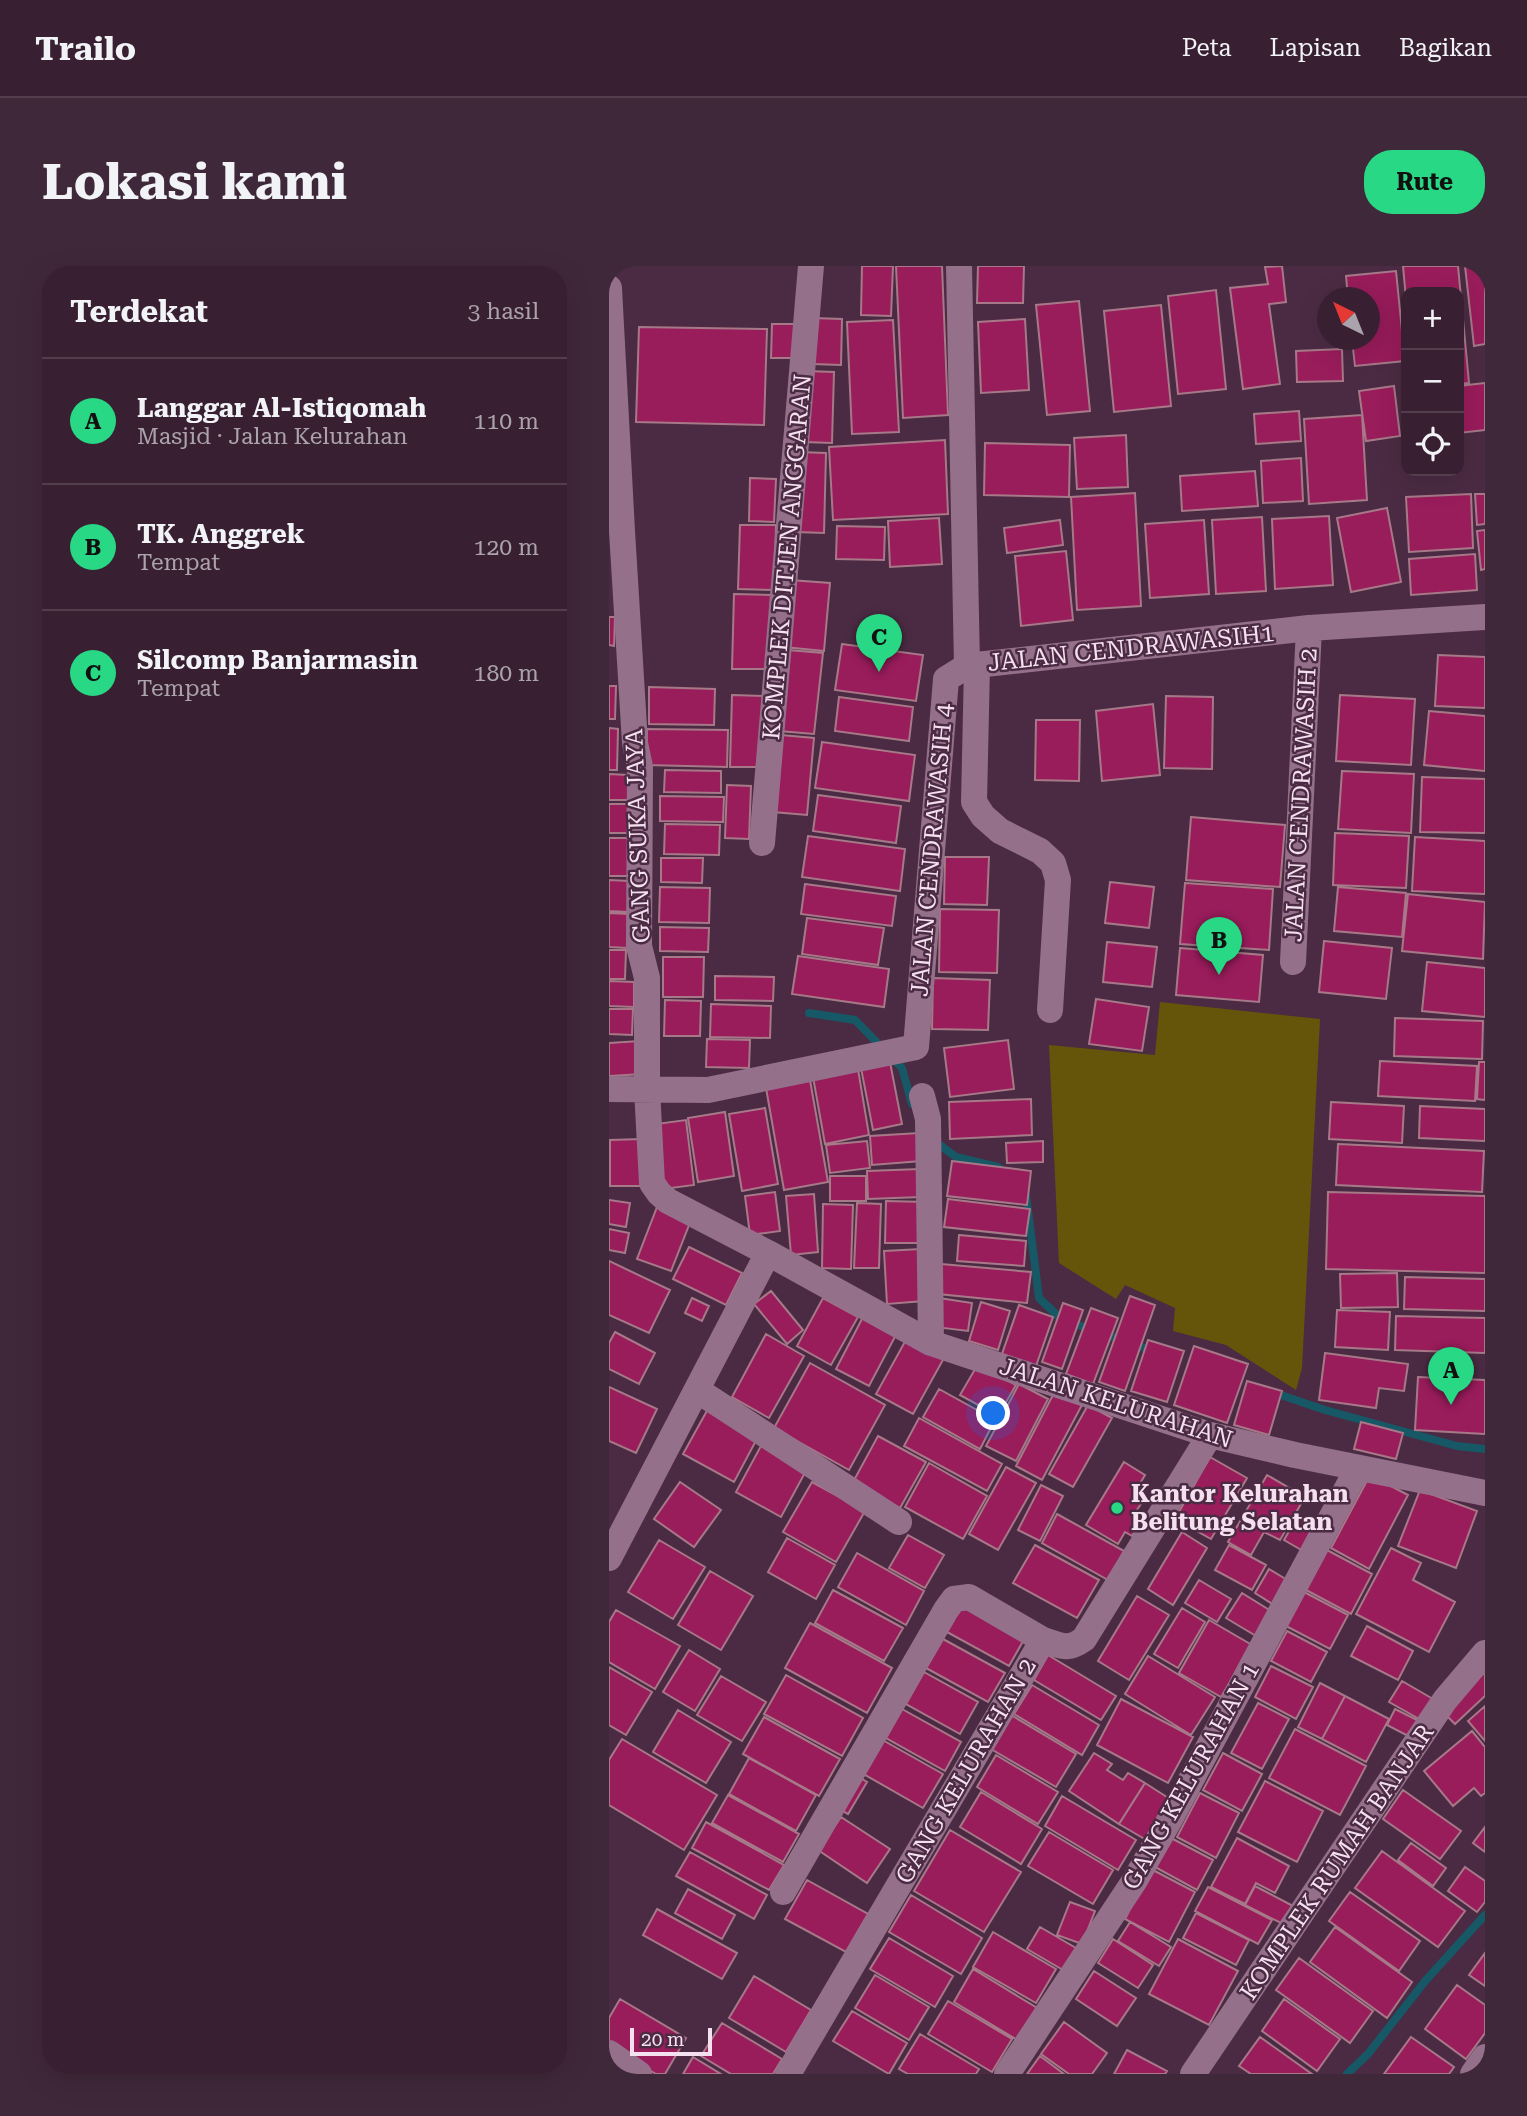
<!DOCTYPE html>
<html lang="id">
<head>
<meta charset="utf-8">
<style>
	:root { --surface:#382032; --page:#3f283a; --text:#f1f3f6; --muted:#aba3ac; --line:#523e4d; --accent:#28d885 }
	body { margin:0; font-family:"Roboto Serif",serif; background:var(--page); color:var(--text) }
	.controls { position:absolute; right:21px; top:21px; display:grid; overflow:hidden; border-radius:14px; box-shadow:0 7px 28px #0002 }
	.controls button { width:63px; height:63px; display:grid; place-items:center; padding:0; border:0; border-bottom:2px solid var(--line); background:var(--surface); color:var(--text); font:35px sans-serif }
	.compass { position:absolute; left:708px; top:21px; width:63px; height:63px; border-radius:50%; background:var(--surface); box-shadow:0 7px 28px #0002; rotate:317deg }
	.scale { position:absolute; left:21px; bottom:18px; width:82px; box-sizing:border-box; padding-left:7px; border:4px solid #f5e0ef; border-top:0; font-size:19px; line-height:24px; white-space:nowrap; color:#f5e0ef; -webkit-text-stroke:5px #4b2b43; paint-order:stroke }
	.you { position:absolute; left:385px; top:1148px; width:24px; height:24px; margin:-18px; border:5px solid #fff; border-radius:50%; background:#1a73e8; box-shadow:0 0 0 10px #1a73e833 }
	.badge { display:grid; place-items:center; width:46px; height:46px; border-radius:50%; background:var(--accent); color:#111; font-size:23px; font-weight:700 }
	.pin { position:absolute; translate:-50% -58px; filter:drop-shadow(0 2px 4px #0008) }
	.pin::after { content:''; position:absolute; top:37px; width:24px; height:21px; background:inherit; clip-path:polygon(0 0,100% 0,50% 100%) }
	.list { margin:0; padding:0; list-style:none }
	h2 { display:flex; justify-content:space-between; align-items:center; height:91px; margin:0; padding:0 28px; font-size:30px }
	h2 small { font-size:23px; font-weight:400; color:var(--muted) }
	.list li { display:grid; grid-template-columns:46px 1fr auto; gap:21px; align-items:center; box-sizing:border-box; height:126px; padding:0 28px; border-top:2px solid var(--line) }
	.list b { display:block; font-size:26px; white-space:nowrap }
	.list p { margin:0; font-size:23px; white-space:nowrap; color:var(--muted) }
	.list em { font-size:23px; font-style:normal; color:var(--muted) }
	.icon { flex:none; width:38px; height:38px; fill:none; stroke:currentColor; stroke-width:2; stroke-linecap:round; stroke-linejoin:round }
	.map { position:relative; flex:none; width:876px; height:1808px; overflow:hidden; border-radius:28px }
	header { display:flex; align-items:center; gap:42px; box-sizing:border-box; height:98px; padding:0 35px; background:var(--surface); border-bottom:2px solid var(--line) }
	header strong { font-size:33px }
	nav { display:flex; gap:38px; margin-inline-start:auto; font-size:24px }
	.intro { display:flex; align-items:center; justify-content:space-between; box-sizing:border-box; height:168px; padding:0 42px }
	h1 { margin:0; font-size:49px }
	.button { padding:18px 32px; border-radius:28px; background:var(--accent); color:#111; font-size:24px; font-weight:700 }
	main { display:flex; gap:42px; padding:0 42px }
	aside { flex:1; background:var(--surface); border-radius:28px; box-shadow:0 7px 28px #0002 }
	.map>svg:first-child { display:block }
	.green { fill:#65550b }
	.lines { fill:none; stroke-linecap:round; stroke-linejoin:round }
	.stream { stroke:#165866; stroke-width:8 }
	.building { fill:#991c5b; stroke:#a67888; stroke-width:2 }
	.street { stroke:#94708b; stroke-width:26 }
	.poi-dot { fill:#28d885; stroke:#4b2b43; stroke-width:2.5 }
	.labels { text-anchor:middle; dominant-baseline:central; stroke-width:5; stroke-linejoin:round; paint-order:stroke }
	.street-label { font-size:24px; fill:#f5e0ef; stroke:#4b2b43 }
	.poi-label { font-size:24px; font-weight:bold; fill:#f5e0ef; stroke:#4b2b43; text-anchor:start }
</style>
</head>
<body>
<header>
<strong>Trailo</strong>
<nav><a>Peta</a><a>Lapisan</a><a>Bagikan</a></nav>
</header>
<div class="intro"><h1>Lokasi kami</h1><a class="button">Rute</a></div>
<main>
<aside>
<h2>Terdekat<small>3 hasil</small></h2>
<ul class="list">
<li><span class="badge">A</span><div><b>Langgar Al-Istiqomah</b><p>Masjid · Jalan Kelurahan</p></div><em>110 m</em></li>
<li><span class="badge">B</span><div><b>TK. Anggrek</b><p>Tempat</p></div><em>120 m</em></li>
<li><span class="badge">C</span><div><b>Silcomp Banjarmasin</b><p>Tempat</p></div><em>180 m</em></li>
</ul>
</aside>
<div class="map">
<svg width="876" height="1808" viewBox="0 0 876 1808">
	<rect width="100%" height="100%" fill="#4b2b43"/>
	<path class="green" d="M551,736L711,753L693,1102L687,1124L617,1079L564,1065L566,1042L516,1019L507,1033L450,997L440,779L546,789Z"/>
	<g class="lines">
		<path class="stream" d="M200,747L246,754L293,802L303,838
			M324,874L347,891L389,901L394,905
			M417,929L430,1032L452,1053L544,1085
			M663,1126L716,1144L848,1180L876,1183
			M738,1808L759,1788L817,1714L876,1649"/>
	</g>
	<path class="building" d="M253,0H284L282,50L252,49Z
		M287,0H333L339,149L294,152Z
		M369,0H415L414,37H368Z
		M673,0L677,36L660,38L671,118L634,123L621,22L659,18L656,1Z
		M794,0H849L860,117L850,118V26H797V33Z
		M856,0H876V78L865,80Z
		M787,5L796,95L746,100L743,74H760V32H739L737,10Z
		M607,24L617,123L569,128L559,30Z
		M470,35L481,145L438,149L427,39Z
		M552,39L562,140L505,146L495,45Z
		M204,52L233,53L232,99L203,98Z
		M416,53L420,124L372,127L369,56Z
		M284,54L290,166L243,168L238,56Z
		M163,58H187L186,92H162Z
		M30,61L158,63L155,159L27,156Z
		M733,83L734,115L688,116L687,85Z
		M197,105L225,106L223,177L195,176Z
		M876,117V164L850,167V120Z
		M785,120L791,170L757,175L750,125Z
		M690,145L692,175L647,178L645,148Z
		M753,149L758,234L700,238L695,153Z
		M517,169L519,221L468,223L465,172Z
		M336,174L339,248L224,254L220,181Z
		M376,177L461,179L460,231L375,229Z
		M190,186L217,187L215,267L188,266Z
		M692,192L694,235L654,237L652,195Z
		M646,205L649,240L573,245L571,210Z
		M141,212L167,213L165,256L140,255Z
		M526,227L532,340L468,344L462,231Z
		M862,228L864,282L800,286L797,231Z
		M866,228H876V258L868,259Z
		M778,242L792,316L742,326L728,252Z
		M720,250L724,319L666,323L663,253Z
		M653,251L657,325L607,328L603,254Z
		M330,252L333,298L281,301L279,255Z
		M451,254L454,279L398,287L395,262Z
		M595,254L600,328L541,332L536,258Z
		M131,259H167L165,324L129,323Z
		M228,260L276,261L275,294L227,293Z
		M876,264V303L872,304L868,265Z
		M457,285L464,354L412,360L406,290Z
		M866,288L868,324L802,329L800,293Z
		M181,314L221,317L215,385L175,381Z
		M125,328L162,329L160,403H123Z
		M0,351H6L5,380L0,379Z
		M233,378L314,389L307,435L226,424Z
		M179,384L214,387L205,468L170,465Z
		M829,389L876,391V442L826,440Z
		M0,420H7L6,453H0Z
		M40,421L106,423L105,459L40,458Z
		M123,429L155,430L153,501H121Z
		M731,429L806,433L802,499L727,495Z
		M557,430L604,431L603,503L555,502Z
		M230,431L304,441L300,475L226,465Z
		M544,438L551,509L493,515L487,445Z
		M820,445L876,450V505L815,499Z
		M427,454H471L470,515L426,514Z
		M0,462L9,463L8,504H0Z
		M38,463L119,464L118,501L37,499Z
		M172,469L205,472L198,549L164,546Z
		M213,476L306,489L300,535L206,522Z
		M56,504L112,505V527L55,526Z
		M733,505L805,508L802,567L729,563Z
		M0,508L19,509V534H0Z
		M813,511L876,513V567L811,566Z
		M118,519L142,520L140,573L116,572Z
		M209,529L292,540L287,577L204,565Z
		M51,530L115,531L114,556L51,555Z
		M0,538H19L18,567H0Z
		M582,551L676,559L671,621L577,614Z
		M56,558L111,559L110,589L55,588Z
		M726,567L800,570L797,622L724,619Z
		M199,570L296,583L291,625L193,611Z
		M806,571L876,575V628L803,625Z
		M0,572H20L19,610H0Z
		M336,591H380L378,639L335,638Z
		M52,592H94L93,617L52,616Z
		M0,614L20,615L19,646L0,645Z
		M501,616L545,621L540,662L496,657Z
		M576,617L664,623L660,684L571,678Z
		M196,618L287,630L283,660L192,648Z
		M51,621L101,622L100,657L50,656Z
		M729,621L797,627L793,671L725,665Z
		M799,628L876,636L874,693L793,685Z
		M331,643L390,644L388,707L330,706Z
		M0,647L19,648L18,682L0,681Z
		M198,652L275,662L269,699L193,688Z
		M51,661L100,662L99,686L51,685Z
		M715,675L783,682L777,733L710,726Z
		M498,676L548,681L543,721L494,716Z
		M571,682L654,689L650,736L567,729Z
		M0,684H17L16,713H0Z
		M189,690L280,703L275,741L183,728Z
		M54,691H95L94,731H54Z
		M818,696L876,702V751L813,745Z
		M106,710L165,711L164,735L106,734Z
		M324,712L381,714L379,764L323,763Z
		M0,715L25,716V741L0,740Z
		M487,733L540,741L533,785L480,778Z
		M56,734L92,735L91,770H55Z
		M102,738L162,740L161,772L101,771Z
		M0,743H24L23,769L0,768Z
		M786,752L874,755L873,793L785,790Z
		M98,773L141,774L140,802L97,801Z
		M399,774L405,823L341,831L335,782Z
		M31,775L33,808L2,810V820H0V777Z
		M771,795L868,800L866,835L769,830Z
		M281,796L293,858L264,864L252,802Z
		M870,796H876V834L868,833Z
		M249,803L260,869L216,878L204,811Z
		M201,814L219,916L175,924L157,822Z
		M422,833L423,869L341,873L340,836Z
		M722,836L795,840L793,877L720,873Z
		M811,840L876,843V875L810,872Z
		M156,842L169,918L133,925L120,848Z
		M116,846L125,910L89,916L79,852Z
		M77,854L85,919L55,923L47,858Z
		M310,867L312,895L263,899L261,870Z
		M33,873V920H1V874Z
		M258,875L261,902L221,907L217,879Z
		M434,875V896L398,897L397,877Z
		M729,878L875,885L873,926L727,919Z
		M343,895L422,905L418,939L338,930Z
		M311,903L312,931L259,933L258,905Z
		M221,910H257V935H221Z
		M166,926L171,965L141,969L136,930Z
		M719,926L876,930V1007L717,1003Z
		M205,928L209,986L182,989L177,930Z
		M339,933L421,943L417,970L335,961Z
		M0,934L21,937L17,961L0,958Z
		M277,935L317,936L316,977H276Z
		M248,937L272,938L270,1002H245Z
		M214,938L244,939L242,1003L213,1002Z
		M48,941L82,954L62,1005L28,993Z
		M0,963L20,967L16,987L0,984Z
		M350,969L417,975L415,1000L348,995Z
		M80,981L133,1007L117,1039L64,1013Z
		M312,983L315,1035L278,1038L275,985Z
		M0,995L61,1024L40,1067L0,1049Z
		M332,998L422,1006L418,1037L329,1028Z
		M788,1007L789,1041L732,1042L731,1008Z
		M796,1011L876,1013V1045L795,1043Z
		M162,1025L194,1064L178,1078L145,1038Z
		M521,1030L546,1039L516,1125L490,1116Z
		M83,1032L100,1040L93,1055L76,1047Z
		M214,1032L249,1051L222,1099L188,1080Z
		M330,1032L363,1037L359,1065L326,1061Z
		M372,1036L401,1045L389,1084L360,1075Z
		M454,1037L474,1044L453,1103L433,1096Z
		M410,1039L444,1051L427,1100L393,1088Z
		M482,1042L509,1052L484,1118L457,1108Z
		M728,1044L781,1046L779,1084L726,1081Z
		M255,1049L288,1067L260,1120L227,1103Z
		M787,1050L876,1052V1087L786,1084Z
		M6,1066L46,1087L30,1118L0,1103V1077Z
		M157,1068L195,1090L160,1152L123,1131Z
		M298,1072L335,1092L304,1148L267,1128Z
		M539,1074L575,1085L558,1136L522,1125Z
		M585,1080L639,1098L618,1157L565,1139Z
		M716,1087L799,1098L795,1125L770,1122L767,1142L710,1134Z
		M201,1097L276,1139L240,1204L165,1162Z
		M369,1098L407,1119L389,1150L351,1129Z
		M809,1111L876,1114V1168L806,1164Z
		M638,1115L673,1125L660,1169L625,1159Z
		M410,1118L439,1133L407,1195L377,1180Z
		M0,1121L48,1143L27,1187L0,1175Z
		M330,1123L386,1154L371,1183L314,1151Z
		M446,1125L473,1139L433,1214L407,1200Z
		M479,1139L503,1152L464,1221L440,1208Z
		M100,1141L150,1169L125,1216L74,1188Z
		M310,1152L393,1198L378,1225L295,1180Z
		M752,1156L794,1167L787,1193L745,1183Z
		M269,1170L317,1196L291,1242L244,1216Z
		M153,1178L198,1203L172,1251L127,1226Z
		M601,1191L638,1212L602,1273L566,1253Z
		M515,1196L536,1209L524,1229L534,1235L525,1248L533,1253L523,1270L516,1266L509,1278L477,1259Z
		M320,1197L378,1230L354,1273L296,1241Z
		M397,1201L427,1217L389,1284L360,1268Z
		M658,1209L696,1231L671,1274L655,1266L642,1289L619,1276Z
		M761,1209L799,1229L760,1303L722,1282Z
		M71,1216L112,1244L85,1281L45,1253Z
		M203,1216L256,1245L227,1296L174,1266Z
		M432,1219L454,1230L431,1275L409,1264Z
		M811,1224L868,1245L847,1302L789,1280Z
		M448,1248L515,1285L499,1314L433,1277Z
		M689,1250L708,1261L694,1285L675,1274Z
		M573,1266L598,1282L564,1339L539,1323Z
		M299,1269L335,1289L316,1322L280,1302Z
		M178,1272L226,1299L207,1333L159,1306Z
		M50,1274L96,1301L64,1353L19,1326Z
		M426,1279L490,1314L468,1352L404,1317Z
		M620,1279L657,1299L643,1324L606,1304Z
		M782,1282L812,1297L804,1314L846,1336L820,1386L747,1348Z
		M718,1284L763,1308L742,1348L697,1324Z
		M248,1287L315,1325L297,1359L229,1321Z
		M660,1303L680,1315L665,1339L646,1327Z
		M101,1305L144,1330L112,1384L69,1359Z
		M590,1314L622,1333L608,1356L576,1337Z
		M224,1324L294,1362L275,1395L206,1357Z
		M695,1326L739,1349L721,1383L677,1360Z
		M633,1327L662,1345L647,1370L617,1352Z
		M528,1330L560,1349L520,1414L489,1395Z
		M355,1336L417,1370L400,1400L338,1366Z
		M573,1342L596,1356L569,1402L545,1388Z
		M7,1344L71,1380L46,1423L0,1396V1356Z
		M600,1354L643,1379L612,1431L570,1407Z
		M201,1357L283,1402L258,1447L176,1402Z
		M758,1360L804,1385L789,1414L742,1390Z
		M678,1365L718,1386L702,1416L662,1395Z
		M334,1373L396,1407L379,1436L317,1402Z
		M80,1384L111,1403L86,1445L54,1426Z
		M439,1389L507,1430L492,1454L425,1414Z
		M539,1390L606,1431L582,1469L516,1428Z
		M662,1400L704,1421L687,1453L646,1431Z
		M0,1401L43,1426L17,1469L0,1459Z
		M315,1406L369,1436L351,1468L297,1438Z
		M876,1406V1430L846,1458L834,1446Z
		M177,1409L254,1452L233,1490L155,1448Z
		M112,1410L157,1436L133,1475L88,1449Z
		M793,1415L824,1433L812,1454L780,1436Z
		M711,1417L736,1430L713,1473L689,1461Z
		M423,1419L490,1459L473,1489L405,1448Z
		M736,1430L780,1453L757,1496L713,1473Z
		M512,1433L584,1471L559,1517L488,1479Z
		M649,1437L680,1453L653,1503L622,1487Z
		M876,1440V1475L859,1455Z
		M293,1443L352,1476L336,1505L277,1472Z
		M786,1443L808,1454L799,1470L778,1459Z
		M69,1444L122,1476L97,1517L44,1486Z
		M402,1449L467,1488L447,1521L382,1483Z
		M155,1451L231,1493L210,1530L134,1488Z
		M686,1463L757,1500L731,1549L660,1512Z
		M863,1465L876,1481V1527L872,1530L865,1522L844,1540L815,1505Z
		M270,1472L334,1508L314,1542L251,1506Z
		M13,1473L108,1529L75,1584L0,1539V1494Z
		M485,1487L503,1498L498,1504L514,1514L519,1507L536,1517L510,1558L460,1525Z
		M614,1487L653,1508L633,1545L594,1524Z
		M387,1489L449,1526L429,1558L368,1521Z
		M140,1492L207,1529L187,1565L120,1528Z
		M245,1508L258,1516L239,1548L226,1540Z
		M656,1515L714,1545L688,1596L629,1566Z
		M536,1517L564,1535L539,1575L510,1558Z
		M794,1524L852,1565L831,1593L774,1553Z
		M372,1526L433,1563L412,1598L351,1561Z
		M591,1527L630,1547L607,1592L568,1571Z
		M119,1529L190,1568L174,1596L103,1557Z
		M453,1530L527,1574L509,1604L436,1560Z
		M232,1551L281,1583L258,1617L209,1584Z
		M97,1556L175,1599L160,1624L83,1582Z
		M876,1561V1586L864,1577Z
		M341,1564L412,1606L375,1666L305,1625Z
		M440,1566L504,1604L484,1638L419,1600Z
		M562,1572L604,1594L588,1624L546,1601Z
		M628,1572L680,1600L666,1627L647,1617L636,1638L602,1621Z
		M802,1577L837,1602L824,1620L789,1594Z
		M773,1585L856,1645L829,1681L746,1622Z
		M81,1586L158,1629L145,1653L67,1610Z
		M856,1601L876,1615V1636L868,1646L839,1625Z
		M542,1603L586,1626L560,1676L516,1653Z
		M198,1614L259,1648L237,1686L176,1653Z
		M646,1620L684,1640L674,1658L636,1639Z
		M599,1621L663,1654L649,1678L586,1645Z
		M79,1623L126,1649L113,1673L66,1647Z
		M741,1626L811,1675L790,1705L720,1655Z
		M302,1629L373,1672L352,1708L280,1666Z
		M461,1636L486,1645L473,1678L448,1669Z
		M48,1643L128,1687L113,1713L34,1669Z
		M587,1647L640,1674L627,1699L574,1672Z
		M521,1656L562,1681L550,1700L509,1675Z
		M431,1661L467,1682L454,1704L418,1683Z
		M726,1661L803,1716L778,1752L701,1696Z
		M384,1666L447,1703L427,1737L364,1701Z
		M280,1672L344,1710L326,1741L261,1703Z
		M504,1673L544,1699L529,1722L489,1697Z
		M569,1673L629,1705L600,1759L540,1728Z
		M876,1687V1720L860,1709Z
		M690,1692L764,1745L741,1777L667,1724Z
		M364,1703L430,1743L410,1775L345,1736Z
		M485,1705L527,1732L508,1760L467,1733Z
		M266,1709L320,1741L300,1774L246,1742Z
		M145,1710L202,1744L177,1786L120,1752Z
		M848,1719L876,1739V1767L857,1793L816,1763Z
		M11,1733L77,1772L56,1808H47L0,1780V1752Z
		M675,1733L731,1773L708,1805L653,1765Z
		M339,1735L403,1773L383,1806L319,1768Z
		M243,1745L298,1777L280,1808L224,1775Z
		M455,1756L498,1787L483,1808H460L432,1788Z
		M113,1757L173,1793L164,1808H122L92,1790Z
		M311,1768L370,1803L367,1808H299L290,1803Z
		M651,1771L703,1808H642L630,1800Z
		M802,1771L845,1801L840,1808H775Z
		M518,1784L558,1805L556,1808H505Z
		M431,1790L455,1808H418Z
		M84,1791L112,1808H74Z"/>
	<g class="lines">
		<path class="street" d="M350,0L358,400L700,362L876,351
			M0,22L13,265L26,477L31,501L30,680L38,712V823L43,917L50,927L59,935L159,987L322,1077L601,1169L686,1189L876,1227
			M368,400L365,536L374,550L391,565L431,585L444,597L449,614L441,744
			M153,577L202,0
			M684,696L700,362
			M0,823L99,824L307,781L337,413L358,400
			M313,830L319,853L322,1077
			M88,1124L290,1256
			M0,1292L159,987
			M174,1626L337,1344L345,1333L360,1331L434,1374
			M0,1787L30,1808
			M179,1808L434,1374C453,1380 458,1385 475,1373L601,1169
			M398,1808L526,1614L560,1555L749,1202
			M584,1808L836,1434L876,1387
			M864,1808L876,1791"/>
	</g>
	<circle class="poi-dot" cx="508" cy="1242" r="7"/>
	<g class="labels">
		<g class="street-label">
			<text transform="translate(178 291) rotate(-85)">KOMPLEK DITJEN ANGGARAN</text>
			<text transform="translate(522 382) rotate(-6)">JALAN CENDRAWASIH1</text>
			<text transform="translate(692 529) rotate(-87)">JALAN CENDRAWASIH 2</text>
			<text transform="translate(29 570) rotate(-92)">GANG SUKA JAYA</text>
			<text transform="translate(323 584) rotate(-85)">JALAN CENDRAWASIH 4</text>
			<text transform="translate(507 1137) rotate(18)">JALAN KELURAHAN</text>
			<text transform="translate(357 1505) rotate(-60)">GANG KELURAHAN 2</text>
			<text transform="translate(582 1510) rotate(-61)">GANG KELURAHAN 1</text>
			<text transform="translate(728 1596) rotate(-56)">KOMPLEK RUMAH BANJAR</text>
		</g>
		<g class="poi-label">
			<text x="522" y="1228">Kantor Kelurahan<tspan x="522" dy="28">Belitung Selatan</tspan></text>
		</g>
	</g>
</svg>
<div class="controls">
<button>+</button>
<button>−</button>
<button><svg class="icon" aria-label="locate" viewBox="0 0 24 24"><circle cx="12" cy="12" r="6"/><path d="M12 2v4M12 18v4M2 12h4M18 12h4"/></svg></button>
</div>
<svg class="compass" viewBox="-18 -18 36 36"><path d="M0-13l5 13h-10z" fill="#e53935"/><path d="M0 13l5-13h-10z" fill="#aba3ac"/></svg>
<div class="scale">20 m</div>
<div class="you"></div>
<div class="pin badge" style="left:842px;top:1139px">A</div>
<div class="pin badge" style="left:610px;top:709px">B</div>
<div class="pin badge" style="left:270px;top:406px">C</div>
</div>
</main>
</body>
</html>
